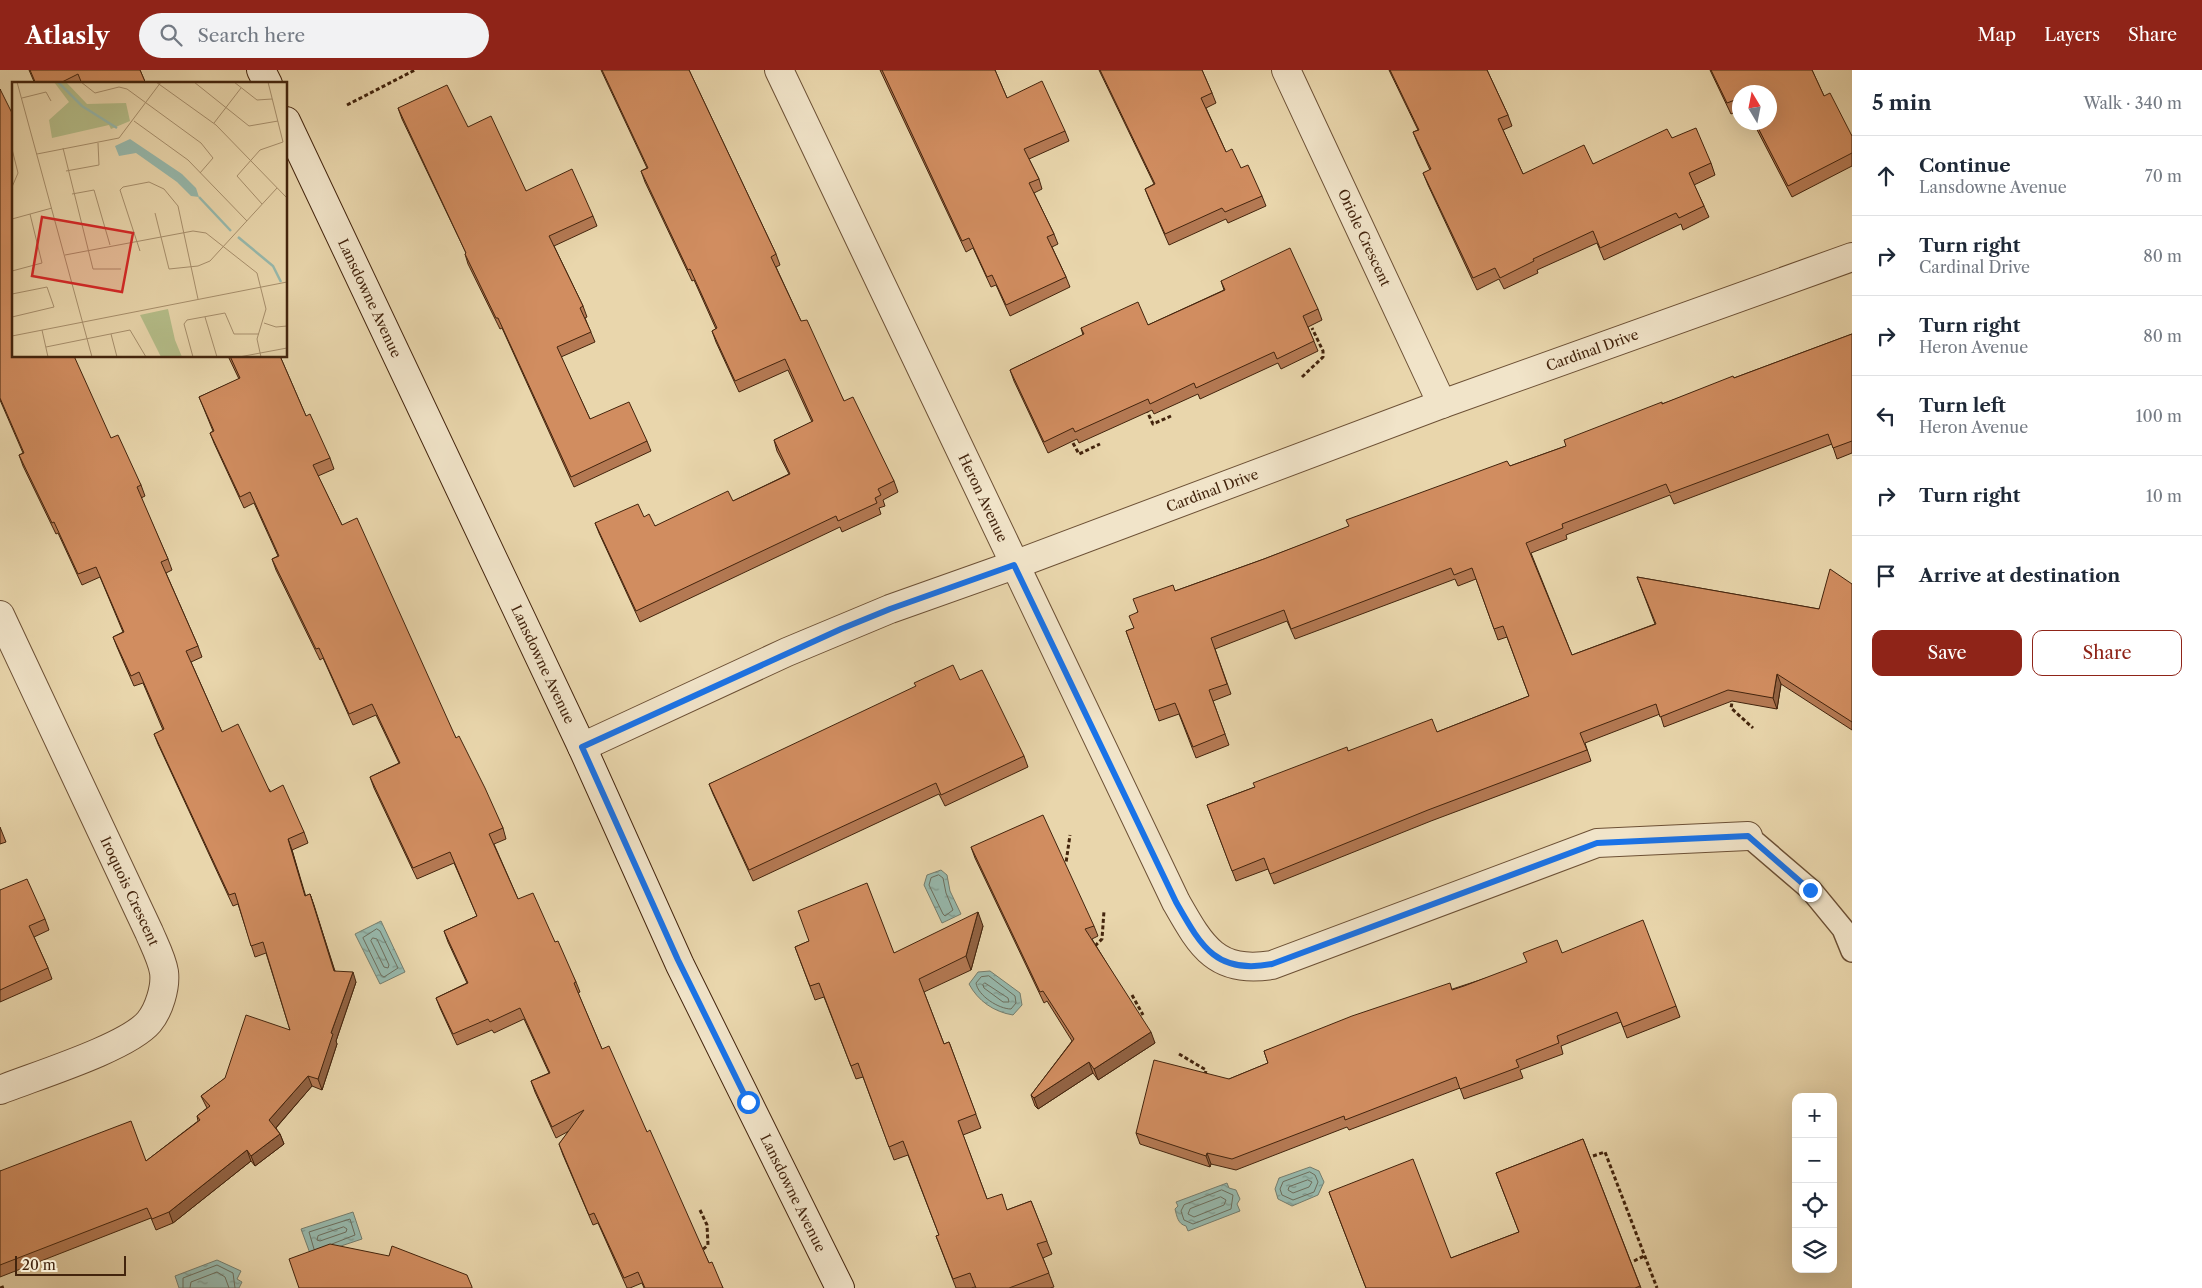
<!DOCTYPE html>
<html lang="en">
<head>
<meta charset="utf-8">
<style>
	:root { --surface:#fff; --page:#f2f2f3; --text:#1f2937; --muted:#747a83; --line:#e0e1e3; --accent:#8f2418 }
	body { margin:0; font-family:"Libre Caslon Text",serif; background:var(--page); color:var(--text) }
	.controls { position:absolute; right:15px; bottom:15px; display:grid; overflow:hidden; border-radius:10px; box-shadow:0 5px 20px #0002 }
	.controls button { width:45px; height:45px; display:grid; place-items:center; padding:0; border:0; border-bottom:1px solid var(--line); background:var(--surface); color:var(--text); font:25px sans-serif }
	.compass { position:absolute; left:1732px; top:15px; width:45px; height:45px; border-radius:50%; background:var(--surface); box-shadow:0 5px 20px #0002; rotate:350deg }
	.scale { position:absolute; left:15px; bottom:12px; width:111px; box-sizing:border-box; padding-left:5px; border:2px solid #43240d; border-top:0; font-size:14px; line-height:18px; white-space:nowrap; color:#43240d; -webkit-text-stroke:4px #f1e4c9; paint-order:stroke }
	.stop { position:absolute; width:15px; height:15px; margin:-11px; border:4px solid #1a73e8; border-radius:50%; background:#fff }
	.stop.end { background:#1a73e8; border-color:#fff; box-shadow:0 1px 5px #0008 }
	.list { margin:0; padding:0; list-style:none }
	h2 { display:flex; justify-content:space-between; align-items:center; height:65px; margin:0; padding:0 20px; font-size:21px }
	h2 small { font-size:16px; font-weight:400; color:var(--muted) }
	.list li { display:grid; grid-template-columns:32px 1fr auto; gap:15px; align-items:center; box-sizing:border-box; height:80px; padding:0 20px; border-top:1px solid var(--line) }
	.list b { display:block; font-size:19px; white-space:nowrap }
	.list p { margin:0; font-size:16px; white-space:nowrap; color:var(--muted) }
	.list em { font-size:16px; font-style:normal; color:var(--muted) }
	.actions { display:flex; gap:10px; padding:15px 20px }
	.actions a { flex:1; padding:11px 0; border:1px solid var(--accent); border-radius:10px; text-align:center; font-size:18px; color:var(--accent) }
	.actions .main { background:var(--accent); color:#fff }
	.icon { flex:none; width:28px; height:28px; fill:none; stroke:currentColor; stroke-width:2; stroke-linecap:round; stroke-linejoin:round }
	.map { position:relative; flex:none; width:1852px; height:1218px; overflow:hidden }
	header { display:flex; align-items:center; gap:30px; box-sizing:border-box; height:70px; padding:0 25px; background:var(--accent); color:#fff }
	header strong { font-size:24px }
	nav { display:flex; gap:28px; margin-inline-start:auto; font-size:18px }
	.search { width:350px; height:45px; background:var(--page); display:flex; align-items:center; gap:12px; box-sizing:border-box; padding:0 18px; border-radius:28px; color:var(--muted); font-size:19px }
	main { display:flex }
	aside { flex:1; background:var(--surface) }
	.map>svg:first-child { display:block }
	.water { fill:url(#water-ripples); stroke:#757d6d }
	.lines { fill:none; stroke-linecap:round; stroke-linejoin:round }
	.shore { stroke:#6d6e5d; stroke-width:1 }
	.service-casing { stroke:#6c5035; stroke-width:24 }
	.minor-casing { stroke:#6c5035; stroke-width:30 }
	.secondary-casing { stroke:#43240d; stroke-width:30 }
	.path { stroke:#43240d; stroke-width:3; stroke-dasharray:4 2.5; stroke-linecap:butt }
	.service { stroke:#f1e4c9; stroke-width:21 }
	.minor { stroke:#f1e4c9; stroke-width:28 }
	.secondary { stroke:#f1e4c9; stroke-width:28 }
	.wall { fill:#b47953; stroke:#43240d }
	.shaded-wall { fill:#926343; stroke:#43240d }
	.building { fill:#d18d60; stroke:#43240d }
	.route { stroke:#1a73e8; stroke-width:6 }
	.labels { text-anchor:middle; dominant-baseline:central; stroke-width:4.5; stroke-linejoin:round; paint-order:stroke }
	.street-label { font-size:14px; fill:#43240d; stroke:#f1e4c9 }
	.inset-river { fill:none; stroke:#97b9ad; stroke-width:2.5 }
	.inset-road { fill:none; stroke:#a78f6c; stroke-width:1 }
	.view { fill:#d62828; fill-opacity:0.15; stroke:#d62828; stroke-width:2.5 }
	.inset-edge { fill:none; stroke:#43240d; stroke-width:2.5 }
</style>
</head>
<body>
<header>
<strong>Atlasly</strong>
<div class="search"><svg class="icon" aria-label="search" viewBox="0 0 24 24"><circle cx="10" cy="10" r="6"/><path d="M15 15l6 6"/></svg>Search here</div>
<nav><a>Map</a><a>Layers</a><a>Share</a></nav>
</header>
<main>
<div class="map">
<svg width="1852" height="1218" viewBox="0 0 1852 1218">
	<defs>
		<pattern id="water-ripples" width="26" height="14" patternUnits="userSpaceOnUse" patternTransform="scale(1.25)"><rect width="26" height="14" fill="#97b9ad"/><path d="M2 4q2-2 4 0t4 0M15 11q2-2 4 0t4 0" fill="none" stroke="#7d968b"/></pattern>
	</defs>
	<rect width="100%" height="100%" fill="#e9d6ac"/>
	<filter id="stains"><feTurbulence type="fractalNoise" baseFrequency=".004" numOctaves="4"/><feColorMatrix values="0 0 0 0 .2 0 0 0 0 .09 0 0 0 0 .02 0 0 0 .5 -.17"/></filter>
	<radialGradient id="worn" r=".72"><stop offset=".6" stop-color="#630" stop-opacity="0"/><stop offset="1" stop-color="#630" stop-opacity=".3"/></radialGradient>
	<path class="water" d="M941,800L947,805L950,821L961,844L942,853L924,815L927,805Z
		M381,851L405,902L380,914L355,864Z
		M990,901L1020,923L1022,935L1013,945C994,942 978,931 969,914L978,902Z
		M1310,1097L1319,1101L1324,1112L1318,1125L1292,1136L1278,1129L1275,1119L1279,1108Z
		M1227,1113L1229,1118L1236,1120L1240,1129L1237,1134L1240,1141L1188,1161L1186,1156C1178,1154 1177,1147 1175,1139L1178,1136L1176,1132Z
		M353,1142L362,1169L311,1186L301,1159Z
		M217,1190L241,1201L237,1209L242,1212L239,1218H179L175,1206Z"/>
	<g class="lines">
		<path class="shore" d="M939,805L943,808L946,823L953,840L945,846L943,844L929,815L931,808Z
			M377,859L380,861L398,898L384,907L381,905L363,868Z
			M373,868L377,869L389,895L388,898L384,897L371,871Z
			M989,906L1015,926L1016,933L1011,939C999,939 978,926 976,913L981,907Z
			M985,913L1008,928L1009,932H1003L984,918L983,915Z
			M1310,1102L1315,1105L1318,1112L1314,1122L1293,1130L1282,1125L1280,1119L1283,1112Z
			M1308,1110L1312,1112L1309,1117L1293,1123L1288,1120L1289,1117Z
			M1222,1120L1233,1125L1231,1139L1193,1154L1184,1150L1181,1141L1184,1135Z
			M1221,1127L1226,1130L1224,1135L1194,1147L1188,1144L1190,1139Z
			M344,1157L347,1159L346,1162L320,1171L317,1170L318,1166Z
			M314,1179L309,1162L350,1149L355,1165L332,1174
			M183,1218V1208L217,1195L233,1203L235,1218
			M190,1218L191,1212L217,1202L225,1207L229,1218"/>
		<g class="service-casing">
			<path id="service" d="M1748,766L1811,820L1843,859L1852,881"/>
		</g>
		<g class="minor-casing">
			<g id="minor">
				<path id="s1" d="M779,0L1176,832C1201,876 1216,904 1272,895L1597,773L1748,766"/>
				<path id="s2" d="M1286,0L1442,334"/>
				<path id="s3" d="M0,545L149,862C154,874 162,889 164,902C166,917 159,940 149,952C127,978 35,1006 0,1020"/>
				<path id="s4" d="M582,677L787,582L890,539L1014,495L1442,334L1852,187"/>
			</g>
		</g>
		<g class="secondary-casing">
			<g id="secondary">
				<path d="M261,0L268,14"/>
				<path id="s5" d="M286,51L582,677L680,895L840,1218"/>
			</g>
		</g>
		<path class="path" d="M347,35L415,0
			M1302,307L1323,287V281L1312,258
			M1146,339L1153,354L1171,346
			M1073,373L1079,384L1100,374
			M1733,627L1731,638L1753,658
			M1062,796L1066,793L1070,765
			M1095,876L1102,869L1104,841
			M1132,925L1143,945
			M1179,984L1206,1000L1205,1006
			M1593,1086L1605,1082L1657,1218
			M700,1140L707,1155L708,1175L701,1181
			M1634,1191L1644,1186
			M0,1218L6,1216"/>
		<use href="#service" class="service"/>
		<use href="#minor" class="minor"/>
		<use href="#secondary" class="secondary"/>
	</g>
	<path class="wall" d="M29,0H140L146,14H35Z
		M601,0H689L776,184L780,195L776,197L801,251L844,331L894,411L898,422L883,430L885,436L879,438L881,444L842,462L840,457L640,552L599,463L595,453L644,447L655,456L733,431L789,404L777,381L774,370L812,352L788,300L739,322L716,272L712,261L716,259L694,210L692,211L645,112L641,101L647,98Z
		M880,0H995L1007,28L1065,61L1069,71L1029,89L1039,109L1042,119L1034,123L1054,164L1058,174L1052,177L1066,207L1070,217L1010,246L996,215L991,217L973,178L966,182Z
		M1099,0H1202L1212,23L1216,33L1206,38L1226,82L1241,98L1262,126L1266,136L1228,153L1226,149L1169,175L1149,129L1145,119L1154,114Z
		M1389,0H1487L1508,45L1512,56L1503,60L1523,104L1593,94L1672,68L1711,93L1715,105L1694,115L1704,136L1709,147L1683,160L1681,154L1604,190L1597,173L1537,200L1538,203L1504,219L1499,209L1477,220L1428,115L1423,103L1430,100L1418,74L1413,62L1418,60Z
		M1710,0H1812L1824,26L1852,66V96L1792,127L1753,52H1770L1740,22V40L1731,44Z
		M0,19L14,286L111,368L141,415L145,426L141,428L168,489L172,500L166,503L198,576L202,587L191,592L222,662L304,762L308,773L292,780L305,826L310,824L335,901L356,912L336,971L337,974L322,1020L312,1016L276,1058L280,1064L284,1074L255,1096L251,1091L173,1153L156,1160L151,1148L0,1207V1101L146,1091L198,1051L197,1046L207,1038L201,1026L290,960L266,883L255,887L238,834L233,836L158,674L154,664L163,660L143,613L134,616L117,577L113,567L123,562L100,507L82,515L58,463L56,464L23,396L19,385L23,383L0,330Z
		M398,38L468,57L526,121L593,146L597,156L554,176L583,236L587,247L585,248L595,272L561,287L590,349L647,371L651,381L574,417L502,258L500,259L468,194L465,184L466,183L402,49Z
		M1221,211L1318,239L1322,250L1308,257L1318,281L1281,299L1278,293L1200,329L1198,324L1154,344L1152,340L1079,373L1077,369L1048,383L1014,311L1010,300L1083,265L1081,258L1148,255L1224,220Z
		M1852,264V383L1837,389L1832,374L1674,434L1670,425L1566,465L1567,469L1531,483L1572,585L1655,554L1637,507L1819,539L1852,514V660L1781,614L1777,639L1732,631L1664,657L1660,644L1585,673L1591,691L1431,751L1274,814L1268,799L1236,811L1207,735L1255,717L1348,681L1437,662L1529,626L1507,567L1498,570L1476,509L1458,516L1455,509L1295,569L1287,551L1215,579L1231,624L1213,631L1229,675L1196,688L1179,644L1159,651L1126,561L1134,558L1137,542L1175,521L1264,489L1510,396L1566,376L1662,334L1734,308Z
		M228,286H280L306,346L330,388L334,399L318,406L342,455L456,668L503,758L506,769L494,774L518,829L555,872L576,912L580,922L578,923L602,979L647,1062L709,1193L723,1218H644L642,1213L630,1218H627L598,1153L593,1155L563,1085L559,1074L569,1061L556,1068L535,1022L531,1011L549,1003L524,949L494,963L492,960L457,975L440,938L436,928L467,913L448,872L444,861L477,846L454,793L417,809L374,718L370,707L399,693L376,645L353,655L323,588L320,590L276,500L272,489L278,486L254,433L244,438L214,373L210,363L213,361L199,327L239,309Z
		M960,610L1024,686L1028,697L945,736L939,724L753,811L713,724L709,714Z
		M0,757L6,772L0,774Z
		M971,777L1094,856L1098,866L1092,869L1155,973L1098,1010L1093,1003L1038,1039L1035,1036L1031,1025L1072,971L1047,931L1044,933L975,788Z
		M0,820L45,849L49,860L34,867L48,898L52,909L0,932Z
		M983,856L971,900L924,922L944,974L949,972L981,1058L963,1065L987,1129L1007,1140L1031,1131L1052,1184L1043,1188L1054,1217L1050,1218H975V1217L971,1218H956L936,1166L939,1165L908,1085L894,1090L863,1007L856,1009L824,927L815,930L795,877L809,871L894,883Z
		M1562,883L1676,936L1680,947L1627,968L1621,952L1561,976L1563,984L1520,1000L1523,1008L1464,1029L1460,1018L1349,1060L1347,1057L1236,1100L1211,1094L1210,1097L1140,1074L1136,1063L1229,1009L1268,993L1264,981Z
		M1583,1069L1641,1218H1366L1329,1122L1451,1188L1519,1162L1496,1103Z"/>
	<path class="shaded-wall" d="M1777,604L1781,614L1777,639L1773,628Z
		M288,769L292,780L309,837L305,826Z
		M310,824L314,835L338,912L334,901Z
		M978,842L983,856L971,900L966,886Z
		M353,902L356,912L336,971L337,974L322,1020L318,1009L331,963Z
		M1151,962L1155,973L1098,1010L1094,999Z
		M1089,992L1093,1003L1038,1039L1034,1028Z
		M308,1006L312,1016L273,1061L269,1050Z
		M280,1064L284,1074L255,1096L251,1086Z
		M247,1080L251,1091L173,1153L169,1142Z
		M1207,1083L1211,1094L1210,1097L1206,1086Z"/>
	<path class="building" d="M30,0H140L146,14H82L78,4L58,14H36Z
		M602,0H689L776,184L771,187L801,251L807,250L844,331L853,327L894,411L878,419L881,425L875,428L877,433L838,451L836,446L636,541L595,453L638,434L644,447L649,444L655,456L728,421L733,431L790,404L774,370L813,351L785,289L735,311L712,261L717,258L690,199L688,200L641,101L648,98Z
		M882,0H995L1007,28L1042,11L1065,61L1024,79L1039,109L1029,113L1054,164L1047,167L1066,207L1006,235L992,205L987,207L969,168L962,171Z
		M1100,0H1202L1212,23L1201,28L1226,82L1232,79L1241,98L1248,95L1262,126L1225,142L1222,138L1165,164L1145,119L1155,114Z
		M1390,0H1487L1508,45L1498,49L1523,104L1584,75L1593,94L1667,59L1672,68L1696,58L1711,93L1689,103L1704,136L1679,148L1676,143L1600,178L1593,161L1533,189L1534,191L1500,208L1495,198L1473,208L1423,103L1431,99L1413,62L1419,60Z
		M1711,0H1812L1824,26L1830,23L1852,66V83L1788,116L1755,52H1770V22H1740V28L1727,33Z
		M447,15L468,57L491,46L526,121L572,99L593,146L549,166L583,236L580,238L591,262L557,277L590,349L629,332L647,371L571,407L498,248H496L465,184L466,183L398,38Z
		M0,19L14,47V286H74L111,368L118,365L141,415L137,417L168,489L161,492L198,576L186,581L222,662L238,654L270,722L283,715L304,762L288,769L305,826L310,824L334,901L353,902L331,963L333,964L318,1009L308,1006L269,1050L280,1064L251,1086L247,1080L169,1142L152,1149L147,1138L0,1195V1101L131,1051L146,1091L200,1050L197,1046L210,1036L201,1026L225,1008L246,945L290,960L263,872L251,876L235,823L229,825L154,664L164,659L139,602L131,606L113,567L124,562L96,497L78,504L54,452L52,453L19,385L24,383L0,328Z
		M1290,178L1318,239L1303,246L1314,271L1277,289L1274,282L1196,318L1194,313L1150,334L1148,329L1075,362L1073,358L1044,372L1010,300L1084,264L1081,258L1138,232L1148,255L1225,220L1221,211Z
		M1852,264V371L1833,378L1828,364L1670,423L1666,414L1562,454L1563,458L1526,473L1572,585L1656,554L1637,507L1819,539L1830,499L1852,514V652L1777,604L1773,628L1728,620L1660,647L1656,634L1580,663L1587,680L1428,740L1270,804L1264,788L1232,801L1207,735L1255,717L1253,713L1347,677L1348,681L1432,649L1437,662L1529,626L1503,556L1494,559L1472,498L1454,505L1451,498L1291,559L1284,540L1211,568L1227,614L1209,620L1225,664L1193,677L1175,633L1155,640L1126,561L1134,558L1129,546L1138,542L1133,529L1173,515L1175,521L1264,489L1349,456L1346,450L1368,442L1507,391L1510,396L1566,376L1564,370L1662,332V334L1733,306L1734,308Z
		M230,286H280L306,346L310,344L330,388L313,395L342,455L357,448L456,668L459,666L485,718L503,758L489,764L518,829L533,823L555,872L558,871L576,912L574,913L602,979L609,976L647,1062L650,1060L709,1193L712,1192L723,1218H645L638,1202L624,1208L594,1143L589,1145L559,1074L584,1040L552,1057L531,1011L550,1003L520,938L490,952L488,949L453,964L436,928L468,913L444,861L477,846L450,782L413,798L370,707L400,693L372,634L349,644L319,578L316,579L272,489L279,486L250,422L240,427L210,363L214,361L199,327L240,308Z
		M953,595L960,610L982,600L1024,686L941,725L936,713L749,800L709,714L916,616L914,613Z
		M1043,745L1094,856L1085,859L1151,962L1094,999L1089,992L1034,1028L1031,1025L1074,969L1043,921L1040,922L971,777Z
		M27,809L45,849L29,856L48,898L0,920V820Z
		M867,813L894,883L978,842L966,886L919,909L944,974L949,972L976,1044L958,1051L987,1129L1002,1124L1007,1140L1031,1131L1047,1171L1037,1174L1049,1203L1009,1218H976L970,1203L953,1209L936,1166L939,1165L903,1071L889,1077L858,993L851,996L819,913L810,916L795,877L809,871L798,841Z
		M1643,850L1676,936L1623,957L1617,942L1557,966L1559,973L1516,990L1519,997L1460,1019L1456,1007L1345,1050L1344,1046L1232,1089L1207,1083L1206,1086L1136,1063L1154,990L1229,1009L1268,993L1264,981L1352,946L1450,913L1452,920L1464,916L1527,892L1523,883L1557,870L1562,883Z
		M1583,1069L1640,1216L1635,1218H1366L1329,1122L1413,1089L1451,1188L1519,1162L1496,1103Z
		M330,1174L389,1186L392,1176L467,1205L472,1217V1218H299L289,1189Z"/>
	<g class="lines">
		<path class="route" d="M748,1032L678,890L582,677L841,559L890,539L1014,495L1176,832C1201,876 1216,905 1272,894L1597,773L1748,766L1810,820"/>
	</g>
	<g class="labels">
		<g class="street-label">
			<text stroke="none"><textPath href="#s2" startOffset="185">Oriole Crescent</textPath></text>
			<text stroke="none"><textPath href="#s5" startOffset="196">Lansdowne Avenue</textPath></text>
			<text stroke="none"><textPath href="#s4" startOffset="1086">Cardinal Drive</textPath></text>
			<text stroke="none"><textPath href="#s4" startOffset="681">Cardinal Drive</textPath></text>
			<text stroke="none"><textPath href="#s1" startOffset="474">Heron Avenue</textPath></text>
			<text stroke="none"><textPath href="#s5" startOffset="601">Lansdowne Avenue</textPath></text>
			<text stroke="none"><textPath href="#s3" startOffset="305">Iroquois Crescent</textPath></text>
			<text stroke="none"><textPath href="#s5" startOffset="1186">Lansdowne Avenue</textPath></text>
		</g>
	</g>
	<g transform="translate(12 12)">
		<rect width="275" height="275" fill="#e9d6ac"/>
		<path d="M156,227L163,258L170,275H149L128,233Z" fill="#b5be8a"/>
		<path d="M42,0H54L75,22L114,21L118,39L99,47L97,43L40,56L37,38L57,20Z" fill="#b5be8a"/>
		<path d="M118,57L170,92L184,106L187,115L179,114L165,100L124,71L107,74L103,64Z" fill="#97b9ad"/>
		<path class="inset-river" d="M46,0L70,24L105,46M187,115L219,149M226,155L261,184L269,200"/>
		<path class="inset-road" d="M5,0L80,275M69,0L83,11L107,5L115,7L189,61L201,76L188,91M144,0L204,43L275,116M182,0L237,44L266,39M222,0L245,18L260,17M10,16L34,10L39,19M122,39L176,78L235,139M202,41L229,6M51,66L81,187H109M0,67L6,91L0,105M25,72L107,56L149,0M54,89L87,83L86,61M60,112L82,108L98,163M250,122L225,94L248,68L271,60L256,0M143,131L157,187L186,184L198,179L265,106M0,137L40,126M128,169L108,108L111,105L137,100L152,107L166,124L186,217M53,173L181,149L194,151L245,191L254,227L245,257L249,275M0,189L30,181L18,132M0,212L35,205L42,225L0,235M193,235L205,275M252,241L264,245L275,244M30,248L36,275M99,252L105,275M0,254L275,200M34,265L118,248L134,275M181,275L172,242L175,238L213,231L222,252H247M227,275L275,266"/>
		<path class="view" d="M30,135L121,151L110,210L20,194Z"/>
		<rect width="275" height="275" class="inset-edge"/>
	</g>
	<rect width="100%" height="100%" filter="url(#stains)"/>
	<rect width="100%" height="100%" fill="url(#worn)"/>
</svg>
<div class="controls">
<button>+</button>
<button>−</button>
<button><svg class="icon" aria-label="locate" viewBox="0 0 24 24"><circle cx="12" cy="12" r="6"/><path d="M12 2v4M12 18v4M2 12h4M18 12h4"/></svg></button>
<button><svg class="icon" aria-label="layers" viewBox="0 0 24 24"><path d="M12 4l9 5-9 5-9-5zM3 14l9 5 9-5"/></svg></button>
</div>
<svg class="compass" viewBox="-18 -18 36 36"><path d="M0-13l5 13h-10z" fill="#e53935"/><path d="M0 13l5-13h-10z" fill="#747a83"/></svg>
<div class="scale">20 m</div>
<div class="stop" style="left:748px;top:1032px"></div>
<div class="stop end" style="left:1810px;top:820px"></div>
</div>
<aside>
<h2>5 min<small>Walk · 340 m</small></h2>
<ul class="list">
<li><svg class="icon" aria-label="ahead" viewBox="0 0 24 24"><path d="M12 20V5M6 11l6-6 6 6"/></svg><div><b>Continue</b><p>Lansdowne Avenue</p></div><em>70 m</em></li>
<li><svg class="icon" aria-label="right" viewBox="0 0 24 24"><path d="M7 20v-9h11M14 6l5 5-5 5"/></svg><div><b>Turn right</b><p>Cardinal Drive</p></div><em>80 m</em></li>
<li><svg class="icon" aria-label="right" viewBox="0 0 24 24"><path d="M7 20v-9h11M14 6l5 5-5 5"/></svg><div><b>Turn right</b><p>Heron Avenue</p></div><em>80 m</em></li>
<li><svg class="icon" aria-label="left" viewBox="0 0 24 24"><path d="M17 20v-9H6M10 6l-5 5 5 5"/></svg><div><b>Turn left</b><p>Heron Avenue</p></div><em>100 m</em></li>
<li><svg class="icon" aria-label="right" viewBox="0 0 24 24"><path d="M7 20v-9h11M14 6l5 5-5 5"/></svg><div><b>Turn right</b></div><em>10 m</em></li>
<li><svg class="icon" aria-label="arrive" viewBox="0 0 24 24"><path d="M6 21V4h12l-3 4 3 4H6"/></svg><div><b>Arrive at destination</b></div></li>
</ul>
<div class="actions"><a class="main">Save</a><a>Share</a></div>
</aside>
</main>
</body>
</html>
